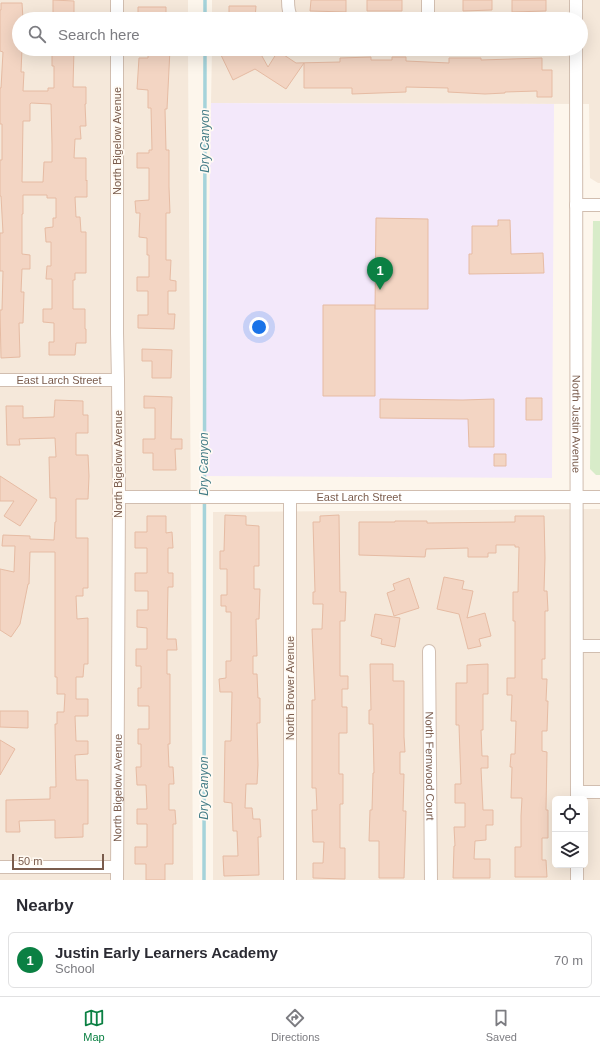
<!DOCTYPE html>
<html lang="en">
<head>
<meta charset="utf-8">
<style>
	:root { --surface:#fff; --page:#f2f2f3; --text:#2b2b33; --muted:#7c7c81; --line:#e1e1e2; --accent:#0b8043 }
	body { margin:0; font-family:Arial,sans-serif; background:var(--page); color:var(--text) }
	.controls { position:absolute; right:12px; bottom:12px; display:grid; overflow:hidden; border-radius:6px; box-shadow:0 4px 16px #0002 }
	.controls button { width:36px; height:36px; display:grid; place-items:center; padding:0; border:0; border-bottom:1px solid var(--line); background:var(--surface); color:var(--text); font:20px sans-serif }
	.scale { position:absolute; left:12px; bottom:10px; width:92px; box-sizing:border-box; padding-left:4px; border:2px solid #7a5c4d; border-top:0; font-size:11px; line-height:14px; white-space:nowrap; color:#7a5c4d; -webkit-text-stroke:3px #fffaf3; paint-order:stroke }
	.you { position:absolute; left:259px; top:327px; width:14px; height:14px; margin:-10px; border:3px solid #fff; border-radius:50%; background:#1a73e8; box-shadow:0 0 0 6px #1a73e833 }
	.badge { display:grid; place-items:center; width:26px; height:26px; border-radius:50%; background:var(--accent); color:#fff; font-size:13px; font-weight:700 }
	.pin { position:absolute; translate:-50% -33px; filter:drop-shadow(0 1px 2px #0008) }
	.pin::after { content:''; position:absolute; top:21px; width:14px; height:12px; background:inherit; clip-path:polygon(0 0,100% 0,50% 100%) }
	.list { margin:0; padding:0; list-style:none }
	h2 { display:flex; justify-content:space-between; align-items:center; height:52px; margin:0; padding:0 16px; font-size:17px }
	h2 small { font-size:13px; font-weight:400; color:var(--muted) }
	.list li { display:grid; grid-template-columns:26px 1fr auto; gap:12px; align-items:center; box-sizing:border-box; height:56px; margin:0 8px 8px; padding:0 8px; border:1px solid var(--line); border-radius:6px }
	.list b { display:block; font-size:15px; white-space:nowrap }
	.list p { margin:0; font-size:13px; white-space:nowrap; color:var(--muted) }
	.list em { font-size:13px; font-style:normal; color:var(--muted) }
	.icon { flex:none; width:22px; height:22px; fill:none; stroke:currentColor; stroke-width:2; stroke-linecap:round; stroke-linejoin:round }
	.map { position:relative; flex:none; width:600px; height:880px; overflow:hidden }
	.search { position:absolute; background:var(--surface); box-shadow:0 4px 16px #0002; left:12px; right:12px; top:12px; height:44px; display:flex; align-items:center; gap:10px; box-sizing:border-box; padding:0 14px; border-radius:22px; color:var(--muted); font-size:15px }
	.sheet { height:116px; background:var(--surface) }
	nav { display:flex; justify-content:space-around; align-items:center; box-sizing:border-box; height:56px; border-top:1px solid var(--line); background:var(--surface); font-size:11px; color:var(--muted) }
	nav a { display:grid; justify-items:center; gap:2px }
	nav .on { color:var(--accent) }
	.map>svg:first-child { display:block }
	.residential { fill:#f5e8da; fill-rule:evenodd }
	.education { fill:#f3e8fa }
	.green { fill:#d8ecc9 }
	.lines { fill:none; stroke-linecap:round; stroke-linejoin:round }
	.stream { stroke:#a5d3da; stroke-width:3.5 }
	.building { fill:#f3d5c3; stroke:#e6bba3; fill-rule:evenodd }
	.minor-casing { stroke:#d1beb0; stroke-width:14 }
	.minor { stroke:#fff; stroke-width:12 }
	.labels { text-anchor:middle; dominant-baseline:central; stroke-width:3.5; stroke-linejoin:round; paint-order:stroke }
	.street-label { font-size:11px; fill:#7a5c4d; stroke:#fffaf3 }
	.water-label { font-size:12px; font-style:italic; fill:#437c86; stroke:#fffaf3 }
</style>
</head>
<body>
<div class="map">
<svg width="600" height="880" viewBox="0 0 600 880">
	<rect width="100%" height="100%" fill="#fdf6ec"/>
	<path class="residential" d="M0,0H188V19H19V49H188L193,880H0Z
		M212,0H600V183H598L590,178L589,104L211,103L212,49H581V19H212Z
		M600,509V880H213V512ZM555,799H585V865H555Z"/>
	<path class="education" d="M211,103L554,104L552,478L205,476Z"/>
	<path class="green" d="M593,221H600V475H596L590,469Z"/>
	<g class="lines">
		<path class="stream" d="M205,19V0
			M204,880L205,49"/>
	</g>
	<path class="building" d="M53,0L74,1V19H53Z
		M311,0H346V12L310,11Z
		M367,0H402V11H367Z
		M463,0H492V10L463,11Z
		M512,0H546V11L512,12Z
		M1,3H22L23,19H19V49H22L21,72H24L23,91H48V88H54V66H52V49H74L73,87H86V104H85L86,126H80L81,139H75L74,158H86V181L87,180V197H75L76,217H80L81,232H86V273H75V280H73V309H85V329H86V343H76L75,355H49V342H54V323L43,322V309H52V279H46L47,266H51V242H46L45,228L53,227V218H56V198H47V195H23V214H22V254L30,255V269H22L21,292H24L23,323H19L20,357L1,358L0,310H2L3,271H0V233H3L1,196H0V160H2V124H0V88H1L3,52L0,51V10H1ZM31,103L51,104L52,144V162H44L43,182H22L23,121H30V104Z
		M229,6H256L255,19H229Z
		M138,7H166V19H138Z
		M148,49H170L167,109H165L166,150H169V187L170,213H166V260H171L170,280L176,281V291H168V314H175L174,329L138,328V315H148V291H137V277H149V255H147V238L139,237L140,213H136L135,201L149,200V168H137V153H149V150H152L151,108H148V90L137,89L139,58H148Z
		M228,49H258L268,67L278,51L296,63L340,62V58L371,57V60H392V57H406V61L449,63V58H481V60L542,58V70H552V97H537V91L505,92V93L485,94L448,92V88L406,87V92L352,94V88H304V63L286,89L255,69L233,80L220,53Z
		M376,218L428,219V309H375Z
		M498,220H510L511,254L543,253L544,273L469,274V254H472V226H498Z
		M323,305H375V396H323Z
		M142,349L172,350L171,378H152V361H142Z
		M144,396L172,397L171,439H182V449H175L176,470H153V453H143V439H155V408H144Z
		M526,398H542V420H526Z
		M380,399L463,400L494,399V447H469L468,419L380,418Z
		M55,400L83,401V415H88V433H76V455H88L89,476L88,499H76V538H88V588H83V596H76L77,619L88,618V664H84L83,677H76V699H88V716H75L76,741H88V754L75,755L76,780H88V824H83V837L55,838V820L19,821L20,832H6V800L50,799V787H56L55,724H57V712H64L65,694H57V677H55V552H30L29,584H28L20,624L11,637L0,630V569L14,572L15,546H2L3,535L30,536V539L54,540L55,522H56V498H50L49,457H56L55,438L19,439L20,445H7L6,406H23V418L54,417Z
		M494,454H506V466H494Z
		M0,476L37,500L20,526L4,516L14,501H0Z
		M225,515L246,516V525L259,526V566H254V589H260L259,619H256L257,656H253V674H257L258,698H260V723H257L258,765L257,784H246L245,808H252L253,819H260L261,837H258L259,875L224,876L223,856H238L237,831H233L232,803L224,802L225,741H231L232,692H220L219,679L226,678V661H231V612H226V606H221V595H227V569H220V551H224Z
		M339,515L340,592H346L345,621H340V676H348V689H342V707H347V733H339V774H343V804H340V848H345V879L313,878V863H323L324,842H313L312,810H317L316,788H312V700H315L312,629H322L323,604H313V592H315L313,522H320V516Z
		M147,516H166V533L172,532L173,548H168V573H173V587H168L167,639H176L177,650H167V674H170V744H168L169,767H173L174,784H169V810H175L176,824H173V864H165V880H146V864H135V847H147V824H137V809H147L146,785H137L136,767H141V744H138V729H149V706H138V688H141V666H136V649H147V628L137,627V610H148V591H135V573H147V548H135V532H147Z
		M515,516H544L545,558L544,591H547L548,611H545V659H542V679H547L546,701H548L547,731H542V751L547,752L546,810H548V838H542V860H546L547,877H515V847H521V816L522,798H511L512,767H510L511,754H515L516,721H511L512,695H507V678H515V621H513V592H518L519,547H515V545H496V553H488V557H468V548L426,549L425,557L359,555V522H395V521H427V523L515,522Z
		M444,577L464,581L462,589L473,591L467,618L485,613L491,636L479,639L481,646L468,649L459,614L437,609Z
		M409,578L419,608L394,616L387,593L395,590L393,584Z
		M375,614L400,618L395,647L381,644L382,639L371,636Z
		M370,664H393V681H404V737L405,752H400V774H404L403,811H406L404,878H379V841H369L370,810H372L373,773H374L373,724H369V710H371Z
		M488,664V694H483V730H481L482,756H488V768H481L483,810H493V825H486V840L475,841L474,859H490V878H453L454,846H455L454,827H465V803H455V784H461L459,725H456V683H467V665Z
		M0,711H28V728L0,727Z
		M0,740L15,749L0,775Z"/>
	<g class="lines">
		<g class="minor-casing">
			<g id="minor">
				<path d="M288,0C288,6 289,14 292,19"/>
				<path d="M428,0V19"/>
				<path d="M117,19V0"/>
				<path d="M576,19V0"/>
				<path id="s1" d="M576,49L577,799"/>
				<path d="M576,205H600"/>
				<path id="s2" d="M0,380H118"/>
				<path id="s3" d="M119,497H600"/>
				<path d="M290,497V880"/>
				<path d="M577,646H600"/>
				<path id="s4" d="M429,651L431,880"/>
				<path d="M577,792H600"/>
				<path d="M577,865V880"/>
				<path d="M0,867H117"/>
				<path id="s5" d="M117,880L119,497L118,380L117,333V49"/>
			</g>
		</g>
		<use href="#minor" class="minor"/>
	</g>
	<g class="labels">
		<g class="street-label">
			<text transform="translate(117 141) rotate(-90)">North Bigelow Avenue</text>
			<text stroke="none"><textPath href="#s2" startOffset="59">East Larch Street</textPath></text>
			<text stroke="none"><textPath href="#s1" startOffset="375">North Justin Avenue</textPath></text>
			<text transform="translate(118 464) rotate(-90)">North Bigelow Avenue</text>
			<text stroke="none"><textPath href="#s3" startOffset="240">East Larch Street</textPath></text>
			<text transform="translate(290 688) rotate(-90)">North Brower Avenue</text>
			<text stroke="none"><textPath href="#s4" startOffset="115">North Fernwood Court</textPath></text>
			<text stroke="none"><textPath href="#s5" startOffset="92">North Bigelow Avenue</textPath></text>
		</g>
		<g class="water-label">
			<text transform="translate(205 141) rotate(-90)">Dry Canyon</text>
			<text transform="translate(204 464) rotate(-90)">Dry Canyon</text>
			<text transform="translate(204 788) rotate(-90)">Dry Canyon</text>
		</g>
	</g>
</svg>
<div class="controls">
<button><svg class="icon" aria-label="locate" viewBox="0 0 24 24"><circle cx="12" cy="12" r="6"/><path d="M12 2v4M12 18v4M2 12h4M18 12h4"/></svg></button>
<button><svg class="icon" aria-label="layers" viewBox="0 0 24 24"><path d="M12 4l9 5-9 5-9-5zM3 14l9 5 9-5"/></svg></button>
</div>
<div class="scale">50 m</div>
<div class="you"></div>
<div class="pin badge" style="left:380px;top:290px">1</div>
<div class="search"><svg class="icon" aria-label="search" viewBox="0 0 24 24"><circle cx="10" cy="10" r="6"/><path d="M15 15l6 6"/></svg>Search here</div>
</div>
<section class="sheet">
<h2>Nearby<small></small></h2>
<ul class="list">
<li><span class="badge">1</span><div><b>Justin Early Learners Academy</b><p>School</p></div><em>70 m</em></li>
</ul>
</section>
<nav>
<a class="on"><svg class="icon" aria-label="map" viewBox="0 0 24 24"><path d="M3 6l6-2 6 2 6-2v14l-6 2-6-2-6 2zM9 4v14M15 6v14"/></svg>Map</a>
<a><svg class="icon" aria-label="directions" viewBox="0 0 24 24"><path d="M12 3l9 9-9 9-9-9zM9 14v-3h6M13 9l2 2-2 2"/></svg>Directions</a>
<a><svg class="icon" aria-label="saved" viewBox="0 0 24 24"><path d="M7 4h10v16l-5-4-5 4z"/></svg>Saved</a>
</nav>
</body>
</html>
